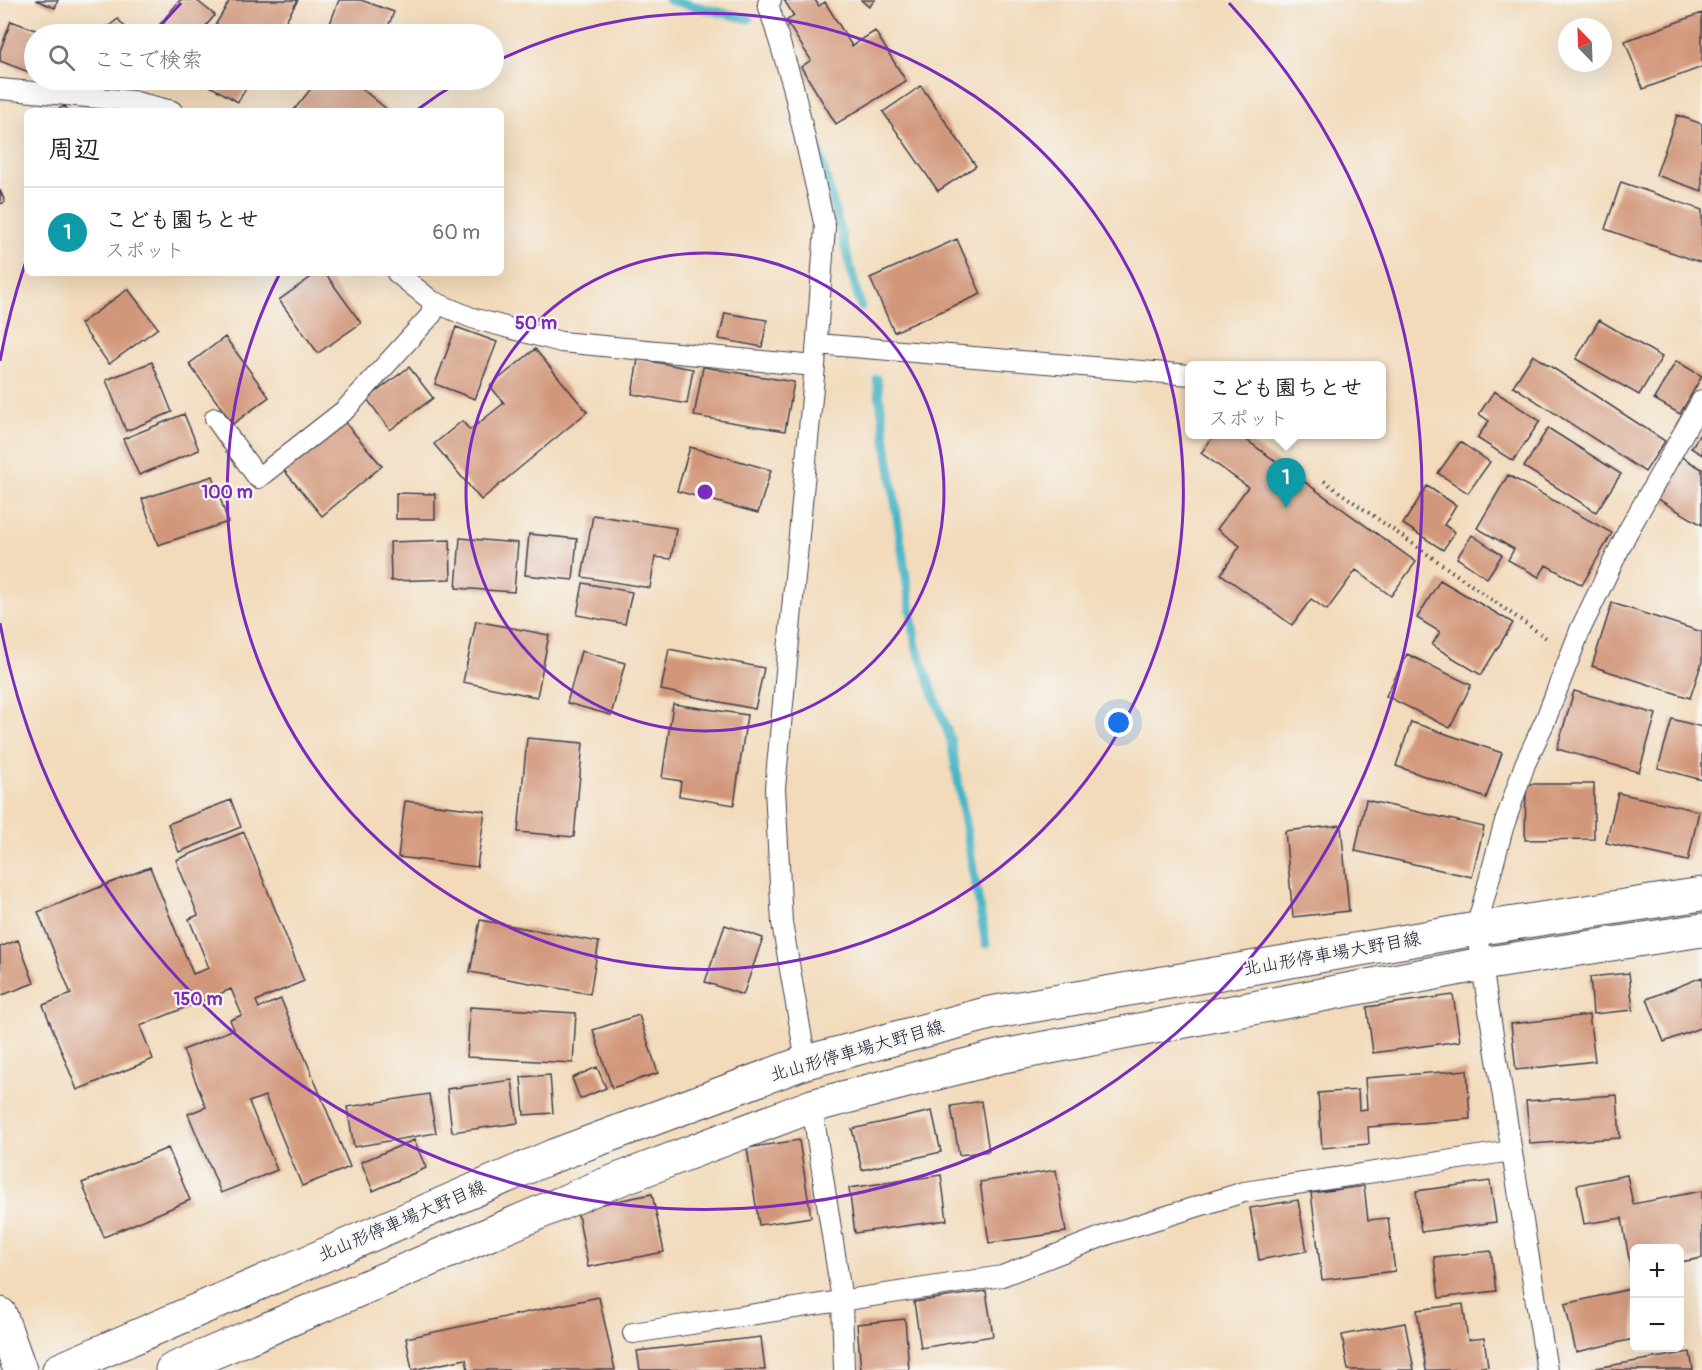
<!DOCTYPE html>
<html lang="ja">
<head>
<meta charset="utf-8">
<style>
	:root { --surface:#fff; --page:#f6f6f6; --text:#202124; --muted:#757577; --line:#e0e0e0; --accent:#111827 }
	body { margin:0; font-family:Pangolin,"Klee One",sans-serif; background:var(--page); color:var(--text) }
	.controls { position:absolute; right:18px; bottom:18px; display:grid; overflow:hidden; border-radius:9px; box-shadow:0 6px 24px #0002 }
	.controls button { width:54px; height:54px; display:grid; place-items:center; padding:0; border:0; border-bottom:2px solid var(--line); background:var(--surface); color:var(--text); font:30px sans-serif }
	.compass { position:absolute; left:1558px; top:18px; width:54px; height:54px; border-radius:50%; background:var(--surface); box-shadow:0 6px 24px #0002; rotate:337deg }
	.you { position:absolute; left:1119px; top:723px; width:21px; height:21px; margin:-15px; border:4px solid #fff; border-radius:50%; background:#1a73e8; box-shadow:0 0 0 9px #1a73e833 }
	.badge { display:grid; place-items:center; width:39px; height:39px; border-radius:50%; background:var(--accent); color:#fff; font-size:20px; font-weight:700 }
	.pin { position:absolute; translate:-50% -50px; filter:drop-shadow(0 2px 3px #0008) }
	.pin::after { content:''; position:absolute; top:32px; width:21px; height:18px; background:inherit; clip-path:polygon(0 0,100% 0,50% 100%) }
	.popup { position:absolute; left:1185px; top:361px; width:201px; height:78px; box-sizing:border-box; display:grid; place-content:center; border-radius:9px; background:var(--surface); filter:drop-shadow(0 2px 4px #0005); font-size:20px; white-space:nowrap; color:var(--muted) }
	.popup b { font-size:22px; color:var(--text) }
	.popup::after { content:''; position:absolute; left:50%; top:100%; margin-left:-12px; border:12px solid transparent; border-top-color:var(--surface) }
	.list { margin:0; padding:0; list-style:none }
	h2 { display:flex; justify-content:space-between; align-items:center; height:78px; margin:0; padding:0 24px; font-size:26px }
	h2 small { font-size:20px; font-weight:400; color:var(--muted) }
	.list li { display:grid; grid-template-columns:39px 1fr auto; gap:18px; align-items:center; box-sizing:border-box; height:90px; padding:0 24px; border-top:2px solid var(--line) }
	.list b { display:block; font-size:22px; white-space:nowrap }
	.list p { margin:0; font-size:20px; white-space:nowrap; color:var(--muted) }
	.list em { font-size:20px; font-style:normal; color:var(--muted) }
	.icon { flex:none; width:33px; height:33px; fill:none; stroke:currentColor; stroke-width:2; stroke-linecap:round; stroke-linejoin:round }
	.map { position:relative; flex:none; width:1702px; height:1370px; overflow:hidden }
	.search { position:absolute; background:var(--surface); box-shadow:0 6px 24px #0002; left:24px; top:24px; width:480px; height:66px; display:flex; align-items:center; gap:15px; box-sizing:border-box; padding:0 21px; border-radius:33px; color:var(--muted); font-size:22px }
	.panel { position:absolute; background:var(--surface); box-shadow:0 6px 24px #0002; left:24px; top:108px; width:480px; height:168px; border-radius:9px }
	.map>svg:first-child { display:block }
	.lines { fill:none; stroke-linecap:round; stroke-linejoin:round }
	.stream { stroke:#48b5c4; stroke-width:9 }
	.building { fill:#d2977a }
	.service-casing { stroke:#413e4e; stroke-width:22 }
	.tertiary-casing { stroke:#413e4e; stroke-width:35 }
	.secondary-casing { stroke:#413e4e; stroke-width:35 }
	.path { stroke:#413e4e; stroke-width:4; stroke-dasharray:1.5 4.5; stroke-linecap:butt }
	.service { stroke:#fff; stroke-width:20 }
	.tertiary { stroke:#fff; stroke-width:33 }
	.secondary { stroke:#fff; stroke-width:33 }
	.ring { fill:none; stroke:#7b2cbf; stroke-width:3 }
	.labels { text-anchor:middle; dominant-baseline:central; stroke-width:4.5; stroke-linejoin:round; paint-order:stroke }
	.street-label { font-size:18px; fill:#22223b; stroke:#f6f6f2 }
	.centre { fill:#7b2cbf; stroke:#f6f6f2; stroke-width:3 }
	.ring-label { font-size:18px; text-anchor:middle; font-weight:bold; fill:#7b2cbf; stroke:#f6f6f2; stroke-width:4.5; stroke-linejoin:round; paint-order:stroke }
</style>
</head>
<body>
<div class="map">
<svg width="1702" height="1370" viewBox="0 0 1702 1370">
	<rect width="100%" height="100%" fill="#f6f6f2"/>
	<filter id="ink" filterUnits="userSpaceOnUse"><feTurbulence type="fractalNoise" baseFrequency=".0167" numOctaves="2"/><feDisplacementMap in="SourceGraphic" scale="12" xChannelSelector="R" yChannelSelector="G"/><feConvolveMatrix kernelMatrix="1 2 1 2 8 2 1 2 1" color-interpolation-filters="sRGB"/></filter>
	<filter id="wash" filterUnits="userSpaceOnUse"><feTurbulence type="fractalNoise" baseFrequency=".008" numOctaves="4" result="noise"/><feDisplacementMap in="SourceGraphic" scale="24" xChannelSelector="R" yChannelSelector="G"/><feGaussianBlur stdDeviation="1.35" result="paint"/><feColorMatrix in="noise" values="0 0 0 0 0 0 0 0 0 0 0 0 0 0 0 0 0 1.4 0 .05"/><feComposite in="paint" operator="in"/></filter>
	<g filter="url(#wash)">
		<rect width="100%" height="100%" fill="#f2daba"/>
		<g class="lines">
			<path class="stream" d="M669,0L749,19
				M810,118L861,307
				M877,379L916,646L951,741L986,944"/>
		</g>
		<g id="blocks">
			<path class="building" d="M36,0H58L55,8Z
				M180,0H196L215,15L199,34H152Z
				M230,0H298L278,34H210Z
				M339,0H361L394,12L385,34H326Z
				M784,0H815L819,6L825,2L852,46L875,31L906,81L836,124L801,67L811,60L786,21L794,16Z
				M861,0H875L869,7Z
				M1702,13V67L1643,89L1625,41Z
				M118,19L131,34H98Z
				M11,21L46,34H34V74L0,61V51Z
				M199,80H251L238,102Z
				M318,80H351L389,111H293Z
				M921,86L976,166L938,191L883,112Z
				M65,106L68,111H54Z
				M1677,115L1702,124V191L1656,175Z
				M1621,182L1702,210V263L1605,229Z
				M0,190L5,202L0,204Z
				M957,239L981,294L894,332L870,278Z
				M317,273H325L361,323L318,353L279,300Z
				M128,289L158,328L109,364L80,324Z
				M725,313L767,320L762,347L719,339Z
				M1599,320L1662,357L1639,395L1576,359Z
				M456,327L497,342L475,399L435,384Z
				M225,337L269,397L233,424L189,364Z
				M535,349L587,412L481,500L434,444L462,421L470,430L504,403L490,386Z
				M1533,355L1665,441L1645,472L1513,386Z
				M638,359L693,369L687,404L632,394Z
				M1676,361L1702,376L1680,414L1654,399Z
				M152,362L172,412L126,431L106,380Z
				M409,367L433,398L390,430L367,399Z
				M703,367L794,382L785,431L694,416Z
				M1494,391L1540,421L1513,461L1477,438L1489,421L1479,414Z
				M184,414L199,450L139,475L123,439Z
				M343,420L382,466L322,516L283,469Z
				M1548,428L1621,474L1596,512L1524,467Z
				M1702,431V455L1691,448Z
				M1215,434H1238L1416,562L1391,596L1356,570L1327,610L1311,599L1292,625L1221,574L1240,546L1217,529L1248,487L1201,453Z
				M1460,442L1490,462L1468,493L1438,473Z
				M690,447L771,470L758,513L677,491Z
				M1680,456L1702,469V525L1656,498Z
				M1508,475L1612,533L1582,585L1546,565L1539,577L1508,560L1514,549L1477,528Z
				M213,476L228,522L158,545L142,499Z
				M1427,486L1456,505L1444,525L1455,532L1443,550L1403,524Z
				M396,493L435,494V519H396Z
				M593,515L676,528L671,559L655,557L650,588L582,577Z
				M529,534L577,539L573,580L525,575Z
				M1472,535L1502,555L1487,578L1457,558Z
				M460,538L518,543L514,592L456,588Z
				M450,540L451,579L391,581L390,542Z
				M1440,580L1513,623L1481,675L1432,645L1440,632L1417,618Z
				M583,583L632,592L625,624L577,615Z
				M1612,603L1702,632V662L1690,698L1592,666Z
				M476,621L549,635L537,697L463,682Z
				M669,649L764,668L755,709L661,690Z
				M581,651L625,663L611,715L567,703Z
				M1407,654L1471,685L1450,728L1386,696Z
				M1574,691L1656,714L1639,772L1557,749Z
				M673,704L747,715L734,805L679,796L681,781L662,778Z
				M1672,719L1702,727V780L1658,768Z
				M1411,722L1502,753L1486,798L1396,766Z
				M527,738L583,743L574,837L518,832Z
				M1526,784H1594V839L1525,840Z
				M1618,793L1699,811L1688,861L1606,843Z
				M231,800L241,827L179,852L168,824Z
				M1366,800L1484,827L1472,877L1355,851Z
				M405,801L485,811L477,867L398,857Z
				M1341,825L1349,911L1293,917L1285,831Z
				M244,832L304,981L256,1001L259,1008L281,999L350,1167L302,1186L265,1096L249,1102L277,1170L221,1193L188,1114L206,1107L183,1050L234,1029L230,1020L242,1015L231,989L140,1026L153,1059L77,1090L43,1005L71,994L38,912L150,867L193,974L209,968L189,919L198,915L176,860Z
				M480,920L599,942L590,994L470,972Z
				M725,925L763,938L743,995L705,982Z
				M18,940L34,983L0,996V947Z
				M1629,973L1633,1010L1593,1014L1590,977Z
				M1702,977V1027L1664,1042L1647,999Z
				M1453,995L1460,1041L1373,1053L1367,1007Z
				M470,1007L576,1013L573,1063L467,1057Z
				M639,1015L658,1073L612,1088L593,1030Z
				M1589,1015L1595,1061L1516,1070L1511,1024Z
				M597,1067L606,1088L580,1099L572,1078Z
				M1467,1070L1470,1119L1368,1127L1369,1144L1322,1148L1318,1093L1358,1090L1359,1110L1367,1109L1365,1078Z
				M550,1075L553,1113L524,1115L521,1077Z
				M512,1080L518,1123L452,1132L447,1089Z
				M429,1094L436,1133L354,1147L347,1107Z
				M1617,1095L1620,1138L1530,1144L1526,1101Z
				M981,1101L989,1151L959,1155L951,1106Z
				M932,1111L941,1152L862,1170L852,1129Z
				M414,1140L426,1168L373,1191L361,1162Z
				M799,1140L811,1217L759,1225L747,1148Z
				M168,1148L190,1200L104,1237L82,1183Z
				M1056,1170L1066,1232L989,1243L980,1182Z
				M941,1175L947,1220L855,1233L849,1188Z
				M1627,1175L1633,1204L1702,1191V1258L1680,1262V1248H1634V1270L1631,1271L1622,1218L1584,1224L1577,1185Z
				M1490,1181L1496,1222L1421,1232L1416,1191Z
				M1364,1186L1368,1220L1388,1218L1395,1271L1322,1280L1311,1193Z
				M652,1194L664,1252L588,1267L577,1209Z
				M1298,1200L1307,1251L1259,1260L1250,1208Z
				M1491,1251L1496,1291L1439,1298L1434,1257Z
				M1634,1288V1339L1576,1352L1565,1304Z
				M986,1291L993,1336L921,1348L914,1302Z
				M599,1297L615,1370H468L466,1359L412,1370L406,1338Z
				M1463,1304L1468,1340L1484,1338L1488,1366L1462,1370H1426L1417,1310Z
				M905,1319L909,1370H861L857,1324Z
				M1405,1323L1414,1370H1348L1342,1335Z
				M761,1337L765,1370H640L637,1351Z
				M1690,1352L1693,1370H1590V1369Z"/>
		</g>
	</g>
	<g filter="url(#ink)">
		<use href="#blocks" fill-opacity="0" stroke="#413e4e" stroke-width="1.5"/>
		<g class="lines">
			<g class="service-casing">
				<path id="service" d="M771,0L768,4L793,86L825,227L815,366L775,788L782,923L806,1062
					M0,89L132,101L172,111
					M397,273L432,301L472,318L561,342L815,366
					M817,344L1190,375
					M215,418L258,478L346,409L432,314V301
					M812,1106L842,1300L844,1370
					M633,1333L1002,1276L1109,1234L1244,1192L1511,1151
					M1547,1370L1476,929L1503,828L1525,764L1545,721L1581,628L1627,533L1702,400"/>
			</g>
			<g class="tertiary-casing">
				<path id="tertiary" d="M0,1314L20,1370"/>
			</g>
			<g class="secondary-casing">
				<path id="secondary" d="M59,1370L553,1156L806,1062L990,1013L1476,929L1702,894
					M172,1370L599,1187L812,1106L998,1057L1482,964L1702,930"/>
			</g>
			<path class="path" d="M1324,481L1549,640"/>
			<use href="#service" class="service"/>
			<use href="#tertiary" class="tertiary"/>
			<use href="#secondary" class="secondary"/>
		</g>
	</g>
	<g class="ring">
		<circle cx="705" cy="492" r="239"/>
		<path d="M417 110A478 478 0 0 1 462 80M495 62A478 478 0 1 1 279 275"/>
		<path d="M0 361A717 717 0 0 1 25 264M156 31A717 717 0 0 1 181 3M1229 3A717 717 0 1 1 0 623"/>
	</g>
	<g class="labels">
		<g class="street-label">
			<text transform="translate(1332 954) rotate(-10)">北山形停車場大野目線</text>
			<text transform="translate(857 1051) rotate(-16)">北山形停車場大野目線</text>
			<text transform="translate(402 1221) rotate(-23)">北山形停車場大野目線</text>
		</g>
	</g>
	<circle cx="705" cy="492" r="9" class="centre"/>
	<g class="ring-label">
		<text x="536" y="329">50 m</text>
		<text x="227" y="498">100 m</text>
		<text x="198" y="1005">150 m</text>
	</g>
</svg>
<div class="controls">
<button>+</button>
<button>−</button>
</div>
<svg class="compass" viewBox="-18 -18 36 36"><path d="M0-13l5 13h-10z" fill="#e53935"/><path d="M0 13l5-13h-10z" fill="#757577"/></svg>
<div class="you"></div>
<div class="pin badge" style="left:1286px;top:508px;background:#0f9aa8">1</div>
<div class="popup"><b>こども園ちとせ</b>スポット</div>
<div class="search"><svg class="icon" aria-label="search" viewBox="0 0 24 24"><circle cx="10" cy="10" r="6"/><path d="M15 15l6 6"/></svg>ここで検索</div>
<section class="panel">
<h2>周辺<small></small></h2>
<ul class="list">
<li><span class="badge" style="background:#0f9aa8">1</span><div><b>こども園ちとせ</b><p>スポット</p></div><em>60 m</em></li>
</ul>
</section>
</div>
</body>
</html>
